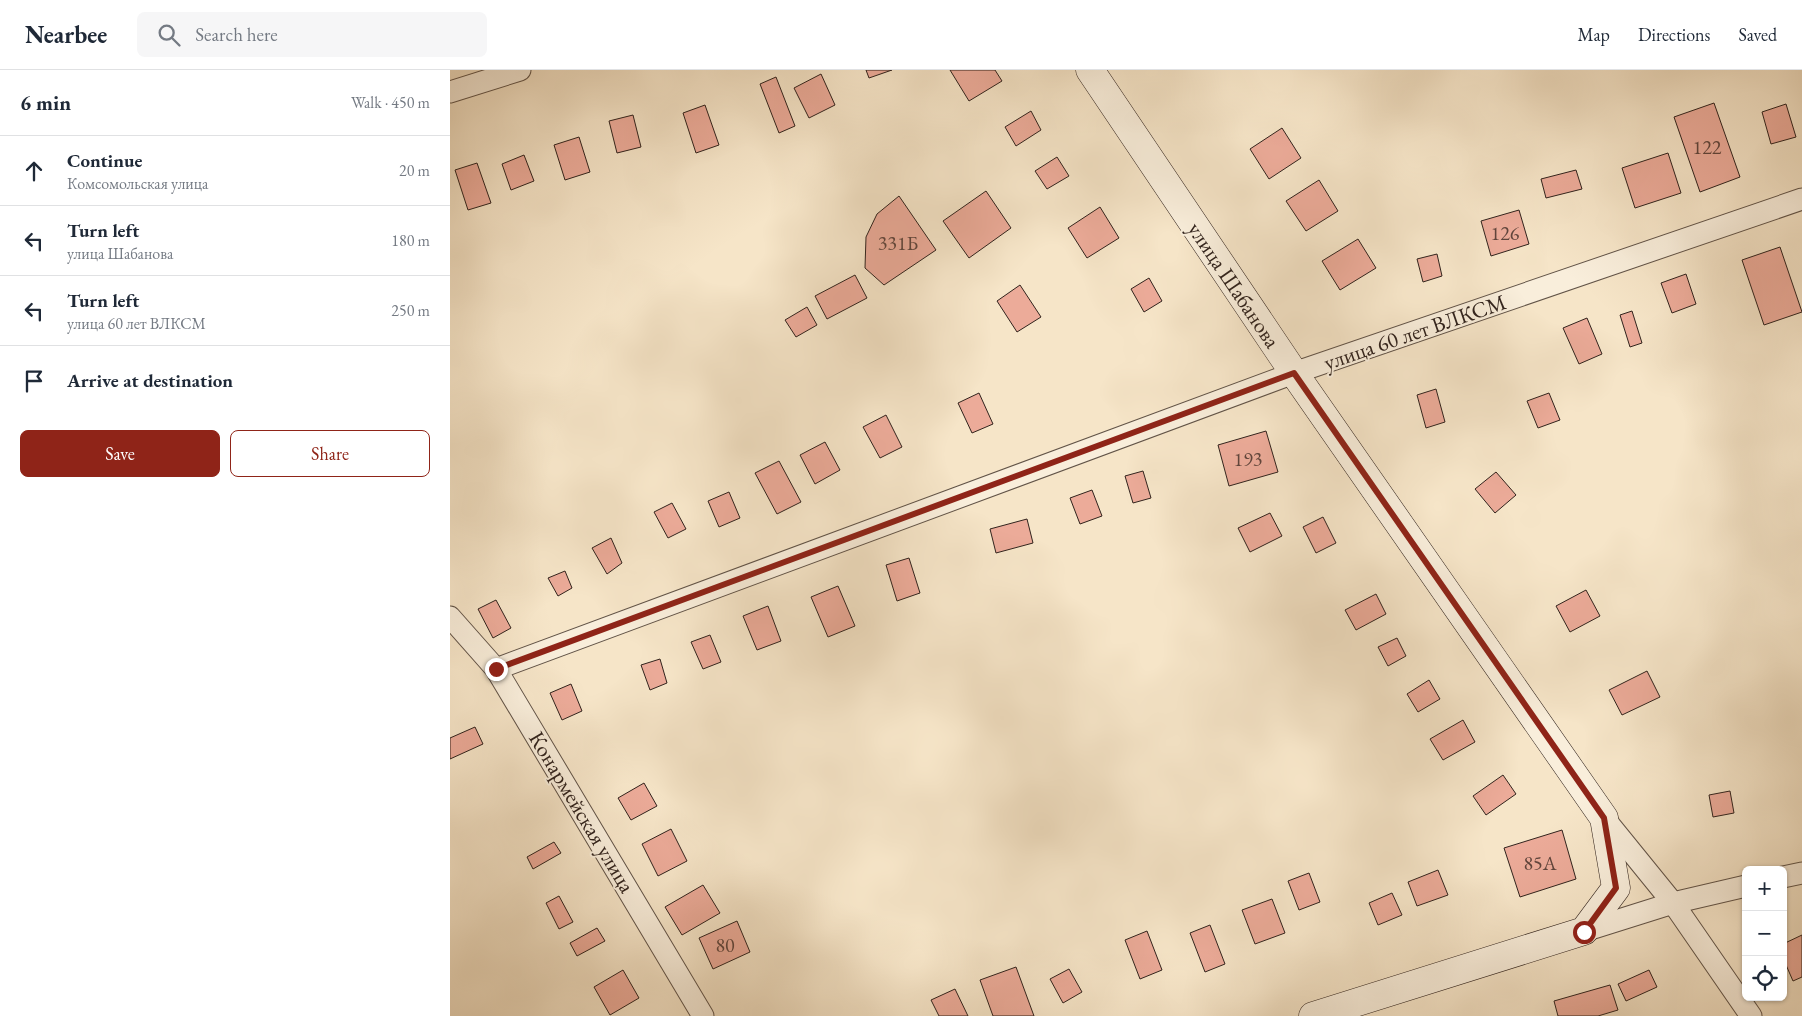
<!DOCTYPE html>
<html lang="en">
<head>
<meta charset="utf-8">
<style>
	:root { --surface:#fff; --page:#f6f6f7; --text:#1f2937; --muted:#747a83; --line:#e0e1e3; --accent:#8f2418 }
	body { margin:0; font-family:"EB Garamond",serif; background:var(--page); color:var(--text) }
	.controls { position:absolute; right:15px; bottom:15px; display:grid; overflow:hidden; border-radius:8px; box-shadow:0 1px 4px #0004 }
	.controls button { width:45px; height:45px; display:grid; place-items:center; padding:0; border:0; border-bottom:1px solid var(--line); background:var(--surface); color:var(--text); font:25px sans-serif }
	.stop { position:absolute; width:15px; height:15px; margin:-11px; border:4px solid #8f2418; border-radius:50%; background:#fff }
	.stop.end { background:#8f2418; border-color:#fff; box-shadow:0 1px 5px #0008 }
	.list { margin:0; padding:0; list-style:none }
	h2 { display:flex; justify-content:space-between; align-items:center; height:65px; margin:0; padding:0 20px; font-size:21px }
	h2 small { font-size:16px; font-weight:400; color:var(--muted) }
	.list li { display:grid; grid-template-columns:32px 1fr auto; gap:15px; align-items:center; box-sizing:border-box; height:70px; padding:0 20px; border-top:1px solid var(--line) }
	.list b { display:block; font-size:19px; white-space:nowrap }
	.list p { margin:0; font-size:16px; white-space:nowrap; color:var(--muted) }
	.list em { font-size:16px; font-style:normal; color:var(--muted) }
	.actions { display:flex; gap:10px; padding:15px 20px }
	.actions a { flex:1; padding:11px 0; border:1px solid var(--accent); border-radius:8px; text-align:center; font-size:18px; color:var(--accent) }
	.actions .main { background:var(--accent); color:#fff }
	.icon { flex:none; width:28px; height:28px; fill:none; stroke:currentColor; stroke-width:2; stroke-linecap:round; stroke-linejoin:round }
	.map { position:relative; flex:none; width:1352px; height:946px; overflow:hidden }
	header { display:flex; align-items:center; gap:30px; box-sizing:border-box; height:70px; padding:0 25px; background:var(--surface); border-bottom:1px solid var(--line) }
	header strong { font-size:24px }
	nav { display:flex; gap:28px; margin-inline-start:auto; font-size:18px }
	.search { width:350px; height:45px; background:var(--page); display:flex; align-items:center; gap:12px; box-sizing:border-box; padding:0 18px; border-radius:8px; color:var(--muted); font-size:19px }
	main { display:flex }
	aside { flex:1; background:var(--surface) }
	.map>svg:first-child { display:block }
	.building { fill:#ecab99; stroke:#31231d }
	.lines { fill:none; stroke-linecap:round; stroke-linejoin:round }
	.street-casing { stroke:#625448; stroke-width:23 }
	.secondary-casing { stroke:#31231d; stroke-width:29 }
	.street { stroke:#f9eedb; stroke-width:21 }
	.secondary { stroke:#f9eedb; stroke-width:28 }
	.route { stroke:#8f2418; stroke-width:6 }
	.labels { text-anchor:middle; dominant-baseline:central; stroke-width:4; stroke-linejoin:round; paint-order:stroke }
	.number-label { font-size:20px; fill:#60453c }
	.street-label { font-size:22px; fill:#31231d; stroke:#f9eedb }
</style>
</head>
<body>
<header>
<strong>Nearbee</strong>
<div class="search"><svg class="icon" aria-label="search" viewBox="0 0 24 24"><circle cx="10" cy="10" r="6"/><path d="M15 15l6 6"/></svg>Search here</div>
<nav><a>Map</a><a>Directions</a><a>Saved</a></nav>
</header>
<main>
<aside>
<h2>6 min<small>Walk · 450 m</small></h2>
<ul class="list">
<li><svg class="icon" aria-label="ahead" viewBox="0 0 24 24"><path d="M12 20V5M6 11l6-6 6 6"/></svg><div><b>Continue</b><p>Комсомольская улица</p></div><em>20 m</em></li>
<li><svg class="icon" aria-label="left" viewBox="0 0 24 24"><path d="M17 20v-9H6M10 6l-5 5 5 5"/></svg><div><b>Turn left</b><p>улица Шабанова</p></div><em>180 m</em></li>
<li><svg class="icon" aria-label="left" viewBox="0 0 24 24"><path d="M17 20v-9H6M10 6l-5 5 5 5"/></svg><div><b>Turn left</b><p>улица 60 лет ВЛКСМ</p></div><em>250 m</em></li>
<li><svg class="icon" aria-label="arrive" viewBox="0 0 24 24"><path d="M6 21V4h12l-3 4 3 4H6"/></svg><div><b>Arrive at destination</b></div></li>
</ul>
<div class="actions"><a class="main">Save</a><a>Share</a></div>
</aside>
<div class="map">
<svg width="1352" height="946" viewBox="0 0 1352 946">
	<rect width="100%" height="100%" fill="#f6e5c8"/>
	<filter id="stains"><feTurbulence type="fractalNoise" baseFrequency=".004" numOctaves="4"/><feColorMatrix values="0 0 0 0 .2 0 0 0 0 .09 0 0 0 0 .02 0 0 0 .5 -.17"/></filter>
	<radialGradient id="worn" r=".72"><stop offset=".6" stop-color="#630" stop-opacity="0"/><stop offset="1" stop-color="#630" stop-opacity=".3"/></radialGradient>
	<path class="building" d="M416,0H442L419,8Z
		M500,0H545L552,11L519,31Z
		M371,4L385,35L359,48L344,18Z
		M326,7L345,56L329,63L310,14Z
		M1264,33L1290,107L1250,122L1224,47Z
		M1336,34L1346,67L1321,74L1312,42Z
		M255,35L269,75L246,83L233,43Z
		M581,41L591,60L566,76L555,57Z
		M183,45L191,77L167,83L159,51Z
		M832,58L851,88L819,109L800,79Z
		M129,67L140,102L115,110L104,75Z
		M1218,83L1231,123L1185,138L1172,98Z
		M74,85L84,111L61,120L52,94Z
		M607,87L619,106L597,119L585,101Z
		M27,93L41,133L18,140L5,100Z
		M1126,100L1132,119L1096,128L1091,109Z
		M869,110L888,141L856,161L836,131Z
		M536,121L561,158L519,188L493,151Z
		M449,126L486,180L434,215L415,198L416,167L427,144Z
		M650,137L669,168L637,188L618,158Z
		M1069,140L1079,174L1041,186L1031,151Z
		M908,169L926,198L890,220L872,191Z
		M1330,177L1352,242L1314,255L1292,190Z
		M987,184L992,206L973,212L967,189Z
		M1236,204L1246,234L1222,243L1211,213Z
		M405,205L417,228L377,249L365,226Z
		M699,208L712,231L694,242L681,219Z
		M570,215L591,247L567,262L547,231Z
		M357,237L367,255L346,267L335,250Z
		M1182,241L1192,273L1180,277L1170,245Z
		M1137,248L1152,284L1129,294L1113,258Z
		M986,319L995,352L976,358L967,325Z
		M529,323L543,354L522,363L508,333Z
		M1099,323L1110,350L1088,358L1077,331Z
		M436,345L452,377L430,388L413,357Z
		M816,361L828,402L779,416L768,375Z
		M375,372L390,400L365,414L350,385Z
		M329,391L351,432L327,444L305,403Z
		M693,401L701,428L683,433L675,406Z
		M1046,402L1066,425L1045,443L1025,419Z
		M642,420L652,446L630,454L620,428Z
		M279,422L290,448L269,457L258,431Z
		M222,433L236,459L218,468L204,442Z
		M820,443L832,466L800,482L788,458Z
		M873,447L886,473L866,483L853,457Z
		M577,449L583,473L546,483L540,459Z
		M161,468L172,493L157,504L142,478Z
		M459,488L470,523L447,531L436,495Z
		M115,501L122,518L108,526L98,508Z
		M388,516L405,556L378,567L361,527Z
		M1136,520L1150,546L1120,562L1106,536Z
		M926,524L936,544L906,560L895,540Z
		M46,530L61,558L43,568L28,539Z
		M318,536L331,571L307,580L293,546Z
		M260,565L271,592L253,599L241,572Z
		M947,568L956,586L938,596L928,577Z
		M210,589L217,613L200,620L191,595Z
		M1197,601L1210,627L1172,645L1159,620Z
		M979,610L990,629L968,642L957,624Z
		M121,614L132,641L112,650L100,623Z
		M1013,650L1025,672L993,690L980,669Z
		M25,657L33,674L0,689V668Z
		M1053,705L1066,724L1036,745L1023,726Z
		M194,713L207,736L181,750L168,728Z
		M1280,721L1284,743L1263,747L1259,725Z
		M221,759L237,791L208,806L192,774Z
		M1112,760L1126,809L1070,827L1054,778Z
		M104,772L111,783L83,799L77,787Z
		M988,800L998,825L967,836L958,812Z
		M859,803L870,832L849,840L838,811Z
		M253,815L270,843L232,865L215,837Z
		M942,823L952,845L928,855L919,833Z
		M109,826L123,852L109,859L96,833Z
		M822,829L835,863L805,874L792,840Z
		M287,851L300,882L263,899L249,868Z
		M760,855L775,894L755,902L740,863Z
		M147,858L155,871L127,886L120,873Z
		M697,861L712,900L690,909L675,870Z
		M1352,865V907L1343,911L1333,888V874Z
		M566,897L584,946H543L530,910Z
		M619,899L632,922L613,933L600,909Z
		M173,900L189,928L160,945L144,917Z
		M1199,900L1207,917L1176,931L1168,914Z
		M1160,915L1168,940L1148,946H1108L1104,931Z
		M505,919L518,946H489L481,930Z"/>
	<g class="lines">
		<g class="street-casing">
			<path id="street" d="M0,22L70,0
				M0,547L46,599L253,946
				M46,599L844,303L1352,129
				M1154,748L1223,833L1301,946
				M1333,807L1352,803
				M1134,861L1223,833L1296,816"/>
		</g>
		<g class="secondary-casing">
			<path id="secondary" d="M640,0L844,303L1154,748L1166,818L1134,861L863,946"/>
		</g>
		<use href="#street" class="street"/>
		<use href="#secondary" class="secondary"/>
	</g>
	<g class="lines">
		<path class="route" d="M46,599L844,303L1154,748L1166,818L1134,862"/>
	</g>
	<g class="labels">
		<g class="number-label">
			<text x="1257" y="77">122</text>
			<text x="1055" y="163">126</text>
			<text x="448" y="173">331Б</text>
			<text x="798" y="389">193</text>
			<text x="1090" y="793">85А</text>
			<text x="275" y="875">80</text>
		</g>
		<g class="street-label">
			<text transform="translate(784 215) rotate(56)">улица Шабанова</text>
			<text transform="translate(965 262) rotate(-19)">улица 60 лет ВЛКСМ</text>
			<text transform="translate(132 742) rotate(59)">Конармейская улица</text>
		</g>
	</g>
	<rect width="100%" height="100%" filter="url(#stains)"/>
	<rect width="100%" height="100%" fill="url(#worn)"/>
</svg>
<div class="controls">
<button>+</button>
<button>−</button>
<button><svg class="icon" aria-label="locate" viewBox="0 0 24 24"><circle cx="12" cy="12" r="6"/><path d="M12 2v4M12 18v4M2 12h4M18 12h4"/></svg></button>
</div>
<div class="stop" style="left:1134px;top:862px"></div>
<div class="stop end" style="left:46px;top:599px"></div>
</div>
</main>
</body>
</html>
